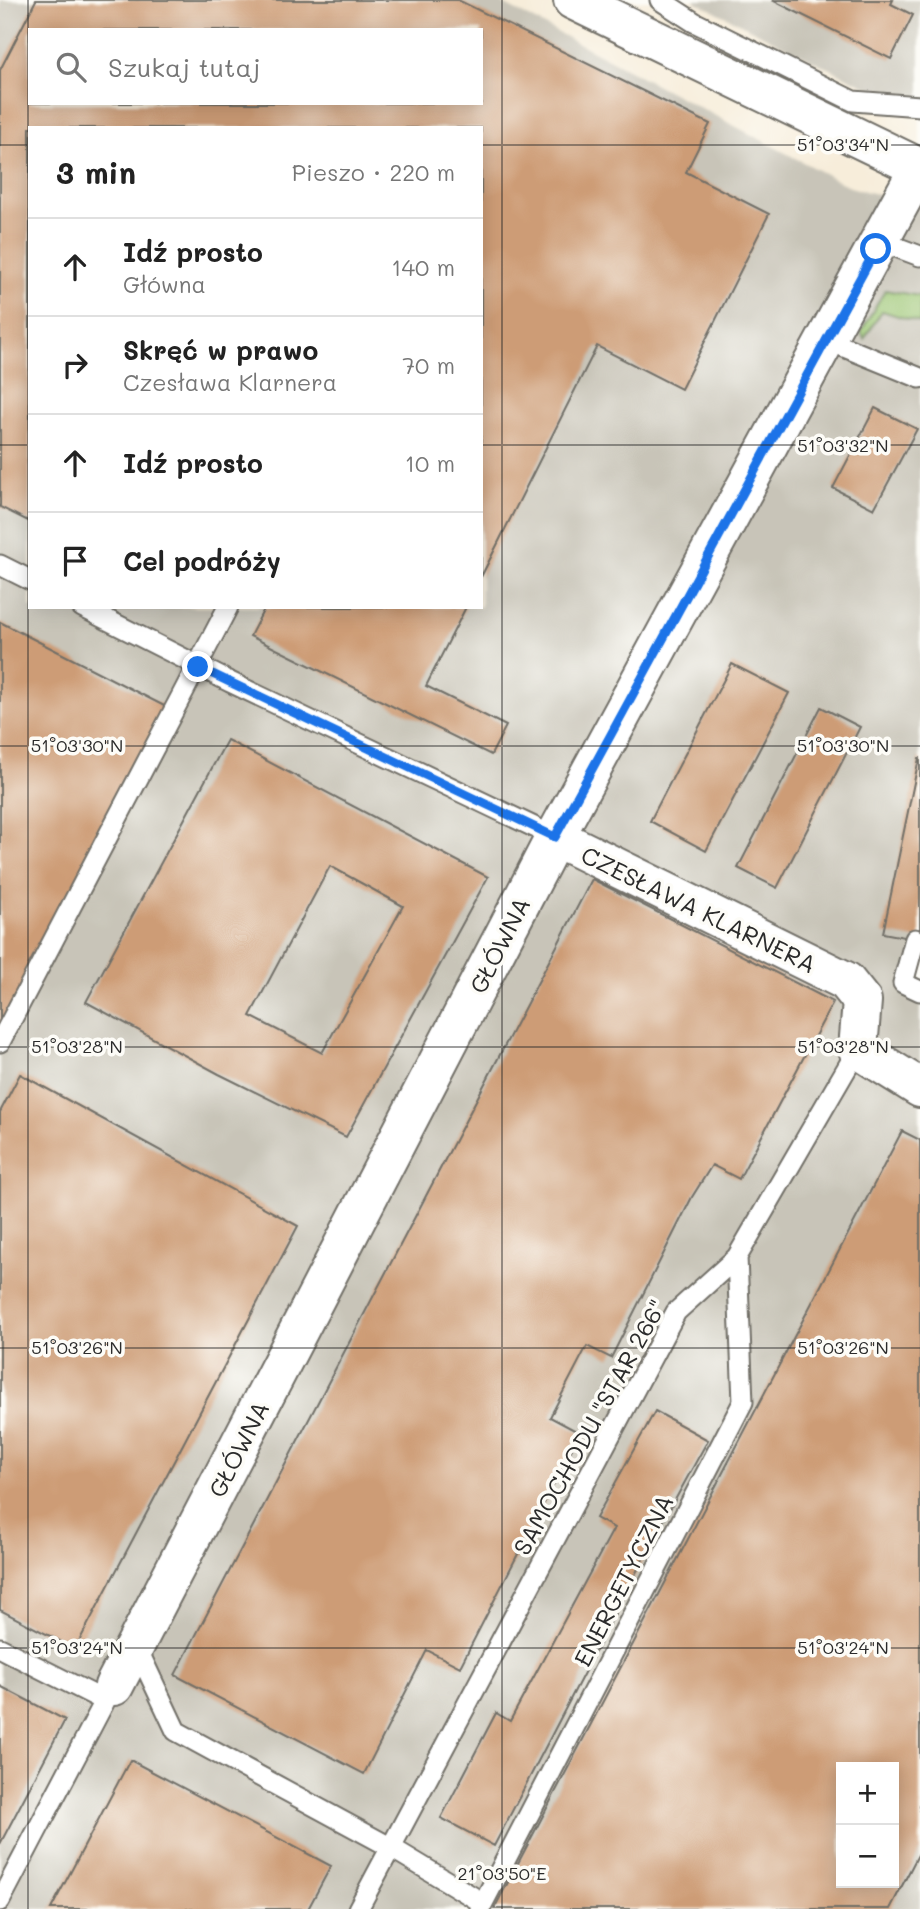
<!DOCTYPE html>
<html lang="pl">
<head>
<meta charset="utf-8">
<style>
	:root { --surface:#fff; --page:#f6f6f6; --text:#222; --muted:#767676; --line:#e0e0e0 }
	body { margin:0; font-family:Mali,sans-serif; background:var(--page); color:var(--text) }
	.controls { position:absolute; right:21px; bottom:21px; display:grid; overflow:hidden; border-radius:0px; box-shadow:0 4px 18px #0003 }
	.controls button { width:63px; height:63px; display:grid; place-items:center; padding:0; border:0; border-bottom:2px solid var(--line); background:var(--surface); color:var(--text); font:35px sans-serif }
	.stop { position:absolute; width:21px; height:21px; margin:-16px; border:5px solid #1a73e8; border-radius:50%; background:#fff }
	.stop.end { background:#1a73e8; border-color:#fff; box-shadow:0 2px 7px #0008 }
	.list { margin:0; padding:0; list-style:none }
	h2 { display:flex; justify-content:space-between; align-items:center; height:91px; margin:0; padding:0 28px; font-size:30px }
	h2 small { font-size:23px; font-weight:400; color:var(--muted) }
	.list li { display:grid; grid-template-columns:46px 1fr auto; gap:21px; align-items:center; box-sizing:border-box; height:98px; padding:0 28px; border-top:2px solid var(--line) }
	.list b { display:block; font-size:26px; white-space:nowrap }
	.list p { margin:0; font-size:23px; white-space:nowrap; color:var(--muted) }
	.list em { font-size:23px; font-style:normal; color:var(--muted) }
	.icon { flex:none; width:38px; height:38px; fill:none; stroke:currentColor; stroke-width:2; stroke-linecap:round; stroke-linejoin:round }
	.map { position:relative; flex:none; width:920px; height:1909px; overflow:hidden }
	.search { position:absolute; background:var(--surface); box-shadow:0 4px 18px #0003; left:28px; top:28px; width:455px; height:77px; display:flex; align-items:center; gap:18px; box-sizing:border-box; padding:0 24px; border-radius:0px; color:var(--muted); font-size:26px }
	.panel { position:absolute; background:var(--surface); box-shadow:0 4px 18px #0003; left:28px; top:126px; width:455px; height:483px; border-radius:0px }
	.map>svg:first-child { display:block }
	.industrial { fill:#c8c4b8; fill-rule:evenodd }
	.green { fill:#9bc673; stroke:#63784f; stroke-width:2 }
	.building { fill:#cd9c76; fill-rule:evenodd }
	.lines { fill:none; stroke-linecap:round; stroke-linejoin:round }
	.service-casing { stroke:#726f68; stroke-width:23 }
	.minor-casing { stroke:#726f68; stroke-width:42 }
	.service { stroke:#fff; stroke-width:19 }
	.minor { stroke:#fff; stroke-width:38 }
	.route { stroke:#1a73e8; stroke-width:9 }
	.ticks { fill:none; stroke:#2b2b2b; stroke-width:2; stroke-opacity:0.45 }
	.labels { text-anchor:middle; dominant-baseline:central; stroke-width:7; stroke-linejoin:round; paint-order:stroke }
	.street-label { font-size:24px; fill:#2b2b2b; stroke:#fdfcf7 }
	.ticks-label { font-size:18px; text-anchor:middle; fill:#2b2b2b; stroke:#fdfcf7; stroke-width:7; stroke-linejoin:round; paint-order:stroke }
</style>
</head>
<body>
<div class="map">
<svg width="920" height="1909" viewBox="0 0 920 1909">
	<rect width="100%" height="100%" fill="#fdfcf7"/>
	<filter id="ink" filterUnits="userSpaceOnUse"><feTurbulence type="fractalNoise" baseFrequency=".0143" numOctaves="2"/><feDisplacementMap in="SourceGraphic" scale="14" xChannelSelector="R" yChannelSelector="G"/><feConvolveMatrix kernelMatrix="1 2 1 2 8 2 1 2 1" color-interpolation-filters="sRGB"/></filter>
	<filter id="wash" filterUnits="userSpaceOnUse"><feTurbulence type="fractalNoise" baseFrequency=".00686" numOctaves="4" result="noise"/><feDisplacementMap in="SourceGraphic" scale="28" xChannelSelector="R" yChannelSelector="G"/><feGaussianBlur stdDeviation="1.57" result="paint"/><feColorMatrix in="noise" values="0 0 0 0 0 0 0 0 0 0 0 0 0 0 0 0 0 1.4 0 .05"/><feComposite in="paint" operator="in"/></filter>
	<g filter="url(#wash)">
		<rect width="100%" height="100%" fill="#f7edda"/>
		<path class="industrial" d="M0,0H496L850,187L920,206V1909H0ZM30,30H481V103H30ZM30,128H481V607H30ZM841,1767H894V1883H841Z
			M693,0H920V112L818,63Z"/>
		<path class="green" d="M885,290L920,296V323L882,311L864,339L861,332Z"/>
		<g id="blocks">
			<path class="building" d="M36,0H458L710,124L686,172L769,214L681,389L597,346L481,577V128H30V522L0,507V70ZM30,30H481V103H30Z
				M772,0H893L891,4L913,15L891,59Z
				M875,408L917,429L874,509L833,488Z
				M265,607H466L426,686L506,726L491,755L250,636Z
				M0,622L176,712L0,1042Z
				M732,664L789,693L706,851L650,821Z
				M821,707L860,727L777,888L738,868Z
				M227,740L488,877L346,1137L219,1074L86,1002ZM330,866L403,906L322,1053L250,1016Z
				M919,758H920V940L883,933Z
				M592,879L833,1002L739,1179L712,1165L692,1197L611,1358L587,1346L550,1417L580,1433L460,1667L427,1650L364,1774L175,1675Z
				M20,1074L298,1226L75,1649L0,1610V1112Z
				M902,1131L920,1140V1851L890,1909H494ZM841,1767H894V1883H841Z
				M655,1411L708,1440L653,1540L494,1846L441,1818L496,1713L510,1721L614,1528L596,1518Z
				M0,1686L65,1720L0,1844Z
				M130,1760L331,1866L308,1909H51Z"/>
		</g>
	</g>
	<g filter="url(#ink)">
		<use href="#blocks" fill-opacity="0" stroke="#726f68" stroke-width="2"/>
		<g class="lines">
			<g class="service-casing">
				<path id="service" d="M660,0L694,22L853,101L920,106
					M880,241L920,256
					M827,340L920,378
					M0,565L30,580
					M82,607L230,682L555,837
					M915,939L903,983L920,991
					M0,1042L228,607
					M136,1646L176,1731L390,1847L483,1903
					M0,1648L105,1701L0,1901
					M358,1909L676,1312L737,1257L858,1049
					M480,1909L743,1402L737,1257"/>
			</g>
			<g class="minor-casing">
				<path id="minor" d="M573,0L920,168
					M555,837L846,981L862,1001L858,1049L920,1088
					M114,1686L555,837L919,168"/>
			</g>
			<use href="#service" class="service"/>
			<use href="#minor" class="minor"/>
		</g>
	</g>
	<g class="lines" filter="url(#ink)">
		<path class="route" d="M198,667L555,837L876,249"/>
	</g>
	<path class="ticks" d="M28,0V1909M502,0V1909M0,145H30M481,145H920M0,445H30M481,445H920M0,746H920M0,1047H920M0,1348H920M0,1648H920"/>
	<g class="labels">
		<g class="street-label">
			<text transform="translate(699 909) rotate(26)">CZESŁAWA KLARNERA</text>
			<text transform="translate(499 945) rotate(-63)">GŁÓWNA</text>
			<text transform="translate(589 1427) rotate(-61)">SAMOCHODU "STAR 266"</text>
			<text transform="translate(238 1449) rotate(-63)">GŁÓWNA</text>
			<text transform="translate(623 1580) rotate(-63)">ENERGETYCZNA</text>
		</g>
	</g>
	<g class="ticks-label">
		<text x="843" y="151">51°03'34"N</text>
		<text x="843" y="452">51°03'32"N</text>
		<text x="77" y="752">51°03'30"N</text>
		<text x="843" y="752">51°03'30"N</text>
		<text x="77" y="1053">51°03'28"N</text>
		<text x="843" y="1053">51°03'28"N</text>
		<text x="77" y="1354">51°03'26"N</text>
		<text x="843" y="1354">51°03'26"N</text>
		<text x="77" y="1654">51°03'24"N</text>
		<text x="843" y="1654">51°03'24"N</text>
		<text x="502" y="1880">21°03'50"E</text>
	</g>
</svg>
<div class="controls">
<button>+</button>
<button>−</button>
</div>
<div class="stop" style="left:876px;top:249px"></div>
<div class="stop end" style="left:198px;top:667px"></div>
<div class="search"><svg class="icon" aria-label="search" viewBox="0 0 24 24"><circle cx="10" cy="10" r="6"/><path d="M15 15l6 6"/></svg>Szukaj tutaj</div>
<section class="panel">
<h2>3 min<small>Pieszo · 220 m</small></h2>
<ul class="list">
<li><svg class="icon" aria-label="ahead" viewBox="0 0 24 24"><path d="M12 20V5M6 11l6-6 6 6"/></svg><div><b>Idź prosto</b><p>Główna</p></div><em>140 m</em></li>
<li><svg class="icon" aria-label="right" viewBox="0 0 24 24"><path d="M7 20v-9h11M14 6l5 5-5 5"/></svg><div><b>Skręć w prawo</b><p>Czesława Klarnera</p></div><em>70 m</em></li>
<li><svg class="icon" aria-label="ahead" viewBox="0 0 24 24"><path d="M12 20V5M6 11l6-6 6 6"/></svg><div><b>Idź prosto</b></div><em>10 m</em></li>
<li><svg class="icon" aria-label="arrive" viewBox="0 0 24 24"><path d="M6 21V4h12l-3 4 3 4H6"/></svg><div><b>Cel podróży</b></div></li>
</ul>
</section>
</div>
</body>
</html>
